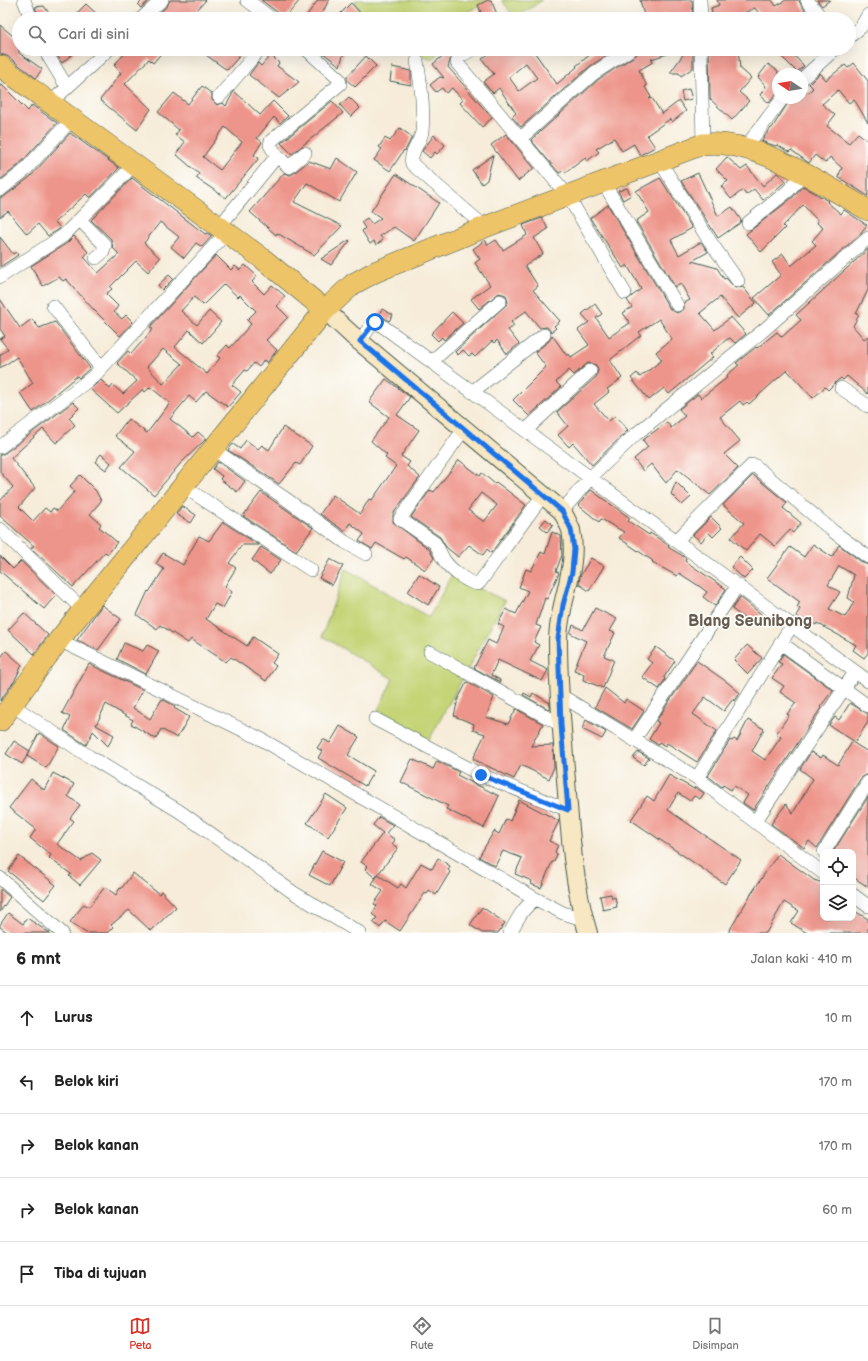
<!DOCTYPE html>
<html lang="id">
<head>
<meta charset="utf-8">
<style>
	:root { --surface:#fff; --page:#f2f2f2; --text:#222; --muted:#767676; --line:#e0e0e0; --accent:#d93025 }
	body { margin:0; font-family:"Balsamiq Sans",sans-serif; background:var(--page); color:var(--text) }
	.controls { position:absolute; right:12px; bottom:12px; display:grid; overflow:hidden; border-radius:8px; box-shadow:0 4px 16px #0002 }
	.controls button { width:36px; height:36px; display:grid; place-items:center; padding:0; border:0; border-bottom:1px solid var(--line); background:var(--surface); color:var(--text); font:20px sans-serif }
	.compass { position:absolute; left:772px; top:68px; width:36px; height:36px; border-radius:50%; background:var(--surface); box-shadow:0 4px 16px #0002; rotate:282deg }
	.stop { position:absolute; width:12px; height:12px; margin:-9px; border:3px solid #1a73e8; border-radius:50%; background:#fff }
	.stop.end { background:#1a73e8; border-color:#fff; box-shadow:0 1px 4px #0008 }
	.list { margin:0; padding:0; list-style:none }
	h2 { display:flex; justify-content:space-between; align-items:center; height:52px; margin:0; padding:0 16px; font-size:17px }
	h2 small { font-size:13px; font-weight:400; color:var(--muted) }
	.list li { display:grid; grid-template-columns:26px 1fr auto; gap:12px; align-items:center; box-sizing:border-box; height:64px; padding:0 16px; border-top:1px solid var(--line) }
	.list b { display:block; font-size:15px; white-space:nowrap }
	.list em { font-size:13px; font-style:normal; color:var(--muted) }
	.icon { flex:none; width:22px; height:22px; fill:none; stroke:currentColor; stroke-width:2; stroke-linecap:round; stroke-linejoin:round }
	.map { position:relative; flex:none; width:868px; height:933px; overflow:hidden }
	.search { position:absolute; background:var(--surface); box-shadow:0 4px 16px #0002; left:12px; right:12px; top:12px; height:44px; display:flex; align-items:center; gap:10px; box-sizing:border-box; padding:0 14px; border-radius:22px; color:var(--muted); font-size:15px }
	.sheet { height:372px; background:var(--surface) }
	nav { display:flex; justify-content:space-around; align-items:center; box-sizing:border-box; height:56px; border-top:1px solid var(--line); background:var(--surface); font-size:11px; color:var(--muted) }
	nav a { display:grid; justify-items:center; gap:2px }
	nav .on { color:var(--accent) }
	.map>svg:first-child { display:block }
	.green { fill:#c4d476; stroke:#728855 }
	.building { fill:#ee958b; fill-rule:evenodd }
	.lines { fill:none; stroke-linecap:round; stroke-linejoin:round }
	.minor-casing { stroke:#3f574d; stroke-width:14 }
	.secondary-casing { stroke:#3f574d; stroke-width:20 }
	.trunk-casing { stroke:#3f574d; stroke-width:22 }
	.minor { stroke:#fff; stroke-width:13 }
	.secondary { stroke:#f8e7c3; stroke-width:18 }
	.trunk { stroke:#eec469; stroke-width:21 }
	.route { stroke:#1a73e8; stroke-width:5 }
	.labels { text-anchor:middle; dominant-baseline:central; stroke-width:3.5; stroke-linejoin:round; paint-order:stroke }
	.quarter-label { font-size:16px; font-weight:bold; fill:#675c52; stroke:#fdfcf7 }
</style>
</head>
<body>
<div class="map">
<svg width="868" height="933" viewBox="0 0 868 933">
	<rect width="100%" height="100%" fill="#fdfcf7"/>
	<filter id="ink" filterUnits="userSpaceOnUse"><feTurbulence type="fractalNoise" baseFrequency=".025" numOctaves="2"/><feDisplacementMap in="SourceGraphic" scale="8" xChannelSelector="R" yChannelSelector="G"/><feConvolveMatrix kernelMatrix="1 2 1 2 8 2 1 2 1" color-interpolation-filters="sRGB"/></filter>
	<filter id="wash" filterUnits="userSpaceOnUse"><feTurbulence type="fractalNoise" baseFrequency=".012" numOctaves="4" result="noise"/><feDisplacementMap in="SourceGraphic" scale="16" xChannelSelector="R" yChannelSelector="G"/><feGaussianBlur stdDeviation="0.9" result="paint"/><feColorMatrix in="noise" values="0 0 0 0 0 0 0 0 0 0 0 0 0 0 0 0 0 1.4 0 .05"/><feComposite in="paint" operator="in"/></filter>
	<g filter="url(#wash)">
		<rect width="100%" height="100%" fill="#f6ecd9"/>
		<path class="green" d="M355,0H491L467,12L461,19H362Z
			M502,0H542L515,19Z
			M399,49H439L433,59Z
			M346,569L429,617L452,575L505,601L429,740L378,710L393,679L322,636Z"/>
		<g id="blocks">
			<path class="building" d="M143,0H150L141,8L138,5Z
				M170,0H206L189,19H178L172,14L170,19H153L167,6Z
				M261,0H300L285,18Z
				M318,0H329L319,19H304Z
				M488,0H491L499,19H470L481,12L478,5Z
				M640,0H692L693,19H645Z
				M717,0H772L776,6L786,0H799L801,5L812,19H763L755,8L737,16L713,19L711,8L719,5Z
				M817,0H830L822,6Z
				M351,3L366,19H335Z
				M86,4L102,19H71Z
				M44,6L53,19H39L35,7Z
				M0,25L19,41V53L42,69L36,78L7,56L0,54Z
				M53,49H78L62,63Z
				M129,49H165L153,63L149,59L125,84L151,109L137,130L100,100L121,73L114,65Z
				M212,49H246L227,70L206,55Z
				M318,49H345L340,66Z
				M495,49H532L557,84L577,67L576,66L597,49H616L589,67L521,127L512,117L516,113L499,88L493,93L483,82L494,74L482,59ZM526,63L537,78L519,91L509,77Z
				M639,49H677V51L651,59L653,62L639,70L647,86L645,87L651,97L649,99L652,98L662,114L679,101L686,111L672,122L670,119L647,135L655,147L644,153L640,155L634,144L622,151L614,138L596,149L599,152L587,161L585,158L565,173L563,171L559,173L531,140L599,79L636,55Z
				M687,49H693V68L681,76L679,73H670Z
				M709,49H738L740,68L751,78L739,92L749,101L732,120L710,99Z
				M774,49H788L804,66L797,72Z
				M450,50L452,54L448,67L492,118L482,127L460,103L463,100L452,88L446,93L442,88L436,92L430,85L440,77L444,78L433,64Z
				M271,55L279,63L277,66L299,82L279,98L249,75L258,63L261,66Z
				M366,56L376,66L355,87L347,80V77Z
				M854,63L868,81V123L854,99L849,103L838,90L822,104L835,115L827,126L849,143L858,133L868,141V196L838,177L842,168L830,157L825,163L815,155L809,163L791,150L789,152L777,145L776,146L761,141L771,128H772L791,98H802V89L808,93L813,88L809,84L820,73L826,80L845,65L848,68Z
				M768,64L778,71V92L769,103L760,95L766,86L758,77Z
				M392,67L411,71V85L390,81Z
				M0,83L28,111L32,105L57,123L19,165L0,180Z
				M202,86L212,94V100L217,105L223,103L226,106L234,91L260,115L273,101L288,116L280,123L274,117L257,138L262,142L254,155L259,158L226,198L196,178L199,174L176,154L185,142L175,135L179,130L158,112L174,93L188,104ZM225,127L242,142L220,170L203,157Z
				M689,89L692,99L683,101L681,91Z
				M349,97L360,108L351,117L340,105Z
				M332,101L343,113L292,154L281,143Z
				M400,128L412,137L405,151L404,150L390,171L374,160L382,149L379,147L385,138L390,141Z
				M70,133L119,168L90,198L86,194L55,222L60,228L58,230L48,236L38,224L27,234L8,211L0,217V198L5,196L30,177Z
				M506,134L534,168L518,181L491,145Z
				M434,135L445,145L437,154L435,152L430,158L422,151Z
				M493,155L487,180L482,184L472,170Z
				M727,157L741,170L747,166L763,186L777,173L786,181L763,200L754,189L746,195L743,190L731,199L721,186L728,181L716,169Z
				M337,158L357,172L339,202L307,183L294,202L342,226L314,255L277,233L276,235L250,212L284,173L290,175L294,173L309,161L331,169Z
				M698,173L718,216L732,207L741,220L740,223L718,238L681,181Z
				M396,174L439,203L414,241L394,227L380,236L383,240L376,245L374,241L370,244L362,231L365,228L361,222L367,218L372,224L381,218L371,211Z
				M132,178L205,234L207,233L212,236L202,247L196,243L184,258L171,247L179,237L160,222L144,243L160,258L148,272L136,261L110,287L112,289L106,294L118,306L114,312L122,319L126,315L133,322L120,336L93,309L66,279L63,281L59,277L43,286L31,266L67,243L74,236L88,252L84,257L98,273L119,254L113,248L111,239L91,220Z
				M660,178L692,228L671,240L679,255L701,242L708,252L692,261L717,268L724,279L726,278L735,288L743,287L756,303L738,318L720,297L700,313L715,330L731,317L746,334L735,343L730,338L726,340L710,354L713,357L669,394L664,388L649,400L631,378L637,373L640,377L662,360L656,352L672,339L659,319L639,332L641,335L610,360L622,378L607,389L609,392L594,404L609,421L615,416L628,430L592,465L573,443L569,447L558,435L568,426L557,412L596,377L598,370L596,365L588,363L574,375L569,370L556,382L561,387L529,416L513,400L546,367L535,352L549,341L552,335L567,356L569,354L571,357L589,345L578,330L589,322L582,314L595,304L602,314L596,318L609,337L630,323L623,313L632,307L627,300L641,289L627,265L623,268L590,218L608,205L670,309L677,313L684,309V303L690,300L681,284L675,287L636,221L649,212L636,191Z
				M803,186L828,201L827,202L841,214L844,210L867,225L859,235L769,315L754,298L781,275L772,262L783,254L791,266L816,245L812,241L823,228L817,223L818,221L803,205L783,226L785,228L761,252L746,234L793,197Z
				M627,188L631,195L623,200L618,191Z
				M542,218L548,229L534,238L543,254L525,266L538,286L533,290L560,321L554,326L556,328L551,332L547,327L540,328L526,311L511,322L514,326L508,330L519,344L507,354L497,340L494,343L492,341L475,357L472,354L469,356L463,350L458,355L455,352L508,303L506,295L499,293L479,309L471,299L490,285L475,263L480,259L473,249L485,240L488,245L496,240L503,250L527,235L523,225Z
				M0,237L13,254L16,252L18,255L0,267Z
				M349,240L350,241L331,265L321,259Z
				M868,249V290L856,314L859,315L853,326L864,339L868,336V394L847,376L843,380L841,378L837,381L828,390L825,387L813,398L787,370L749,404L747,402L743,405L740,401L720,417L740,441L724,454L738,468L710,495L678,469L666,483L651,464L643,471L634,459L648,447L643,440L667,422L671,428L685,416L679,409L698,394L701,398L728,377L727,375L739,365L736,363L756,347L757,348L777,332L782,337L801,320L796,315Z
				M216,255L231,270L235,266L240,270L245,265L257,276L252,282L264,294L272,285L285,296L277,306L288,317L266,340L277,350L267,363L264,360L259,367L254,363L247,371L245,370L232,385L241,392L228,407L206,391L196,402L189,396L170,419L193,437L198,432L206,439L180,464L154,495L121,467L135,451L115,436L128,419L147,433L170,403L150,387L145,392L143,389L117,413L90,389L101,380L110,389L113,385L123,394L137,381L117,363L128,351L131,354L153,329L150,327ZM224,284L238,297L240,295L256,311L247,320L251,324L230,348L227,345L217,356L220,358L207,374L175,347L189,330L203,343L221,322L209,311L197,325L181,311L194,297L203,305ZM163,349L182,364L163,384L147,367Z
				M169,275L173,279L162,290L158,285Z
				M0,299L20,328L32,319L39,328L55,322L90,368L79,378L77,376L33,412L20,393L33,383L17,357L0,368V355L8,349L0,339L5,336L0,329Z
				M382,309L393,315L389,321L379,314Z
				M452,312L463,323L444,340L442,337L438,341L431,334Z
				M386,379L410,397L397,415L419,430L401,456L410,462L407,466L420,477L393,514V522L429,549L434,558L425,570L406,557L404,559L376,543L372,549L359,541L364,534L350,523L344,531L320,514L333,495L360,514L369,499L372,500L396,466L385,458L387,455L371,441L389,417L369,402Z
				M73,402L79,408L69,418L75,425L56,443L43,429L11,458L35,488L19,507L33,521L45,508L50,512L53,508L57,511L75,491L70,486L80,475L96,491L101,501L90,514L101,524L99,527L117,542L108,554L105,552L73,587L31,548L34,546L0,516V501L13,487L0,472V455L5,453Z
				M283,427L312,446L300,465L296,463L279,484L228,450L233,444L240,449L246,440L258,449L262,445L269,450Z
				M101,454L111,463L106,470L95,462Z
				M459,460L480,476L482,473L495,484L496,482L526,505L491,553L487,549L483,555L469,545L458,557L446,547L440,537L411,517L430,490L434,492ZM481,493L497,505L484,522L468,510Z
				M218,462L245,481L237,492L220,479L222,476L213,469Z
				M753,475L787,503L783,508L801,523L793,533L790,530L775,546L760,534L746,551L731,538L744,523L723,505Z
				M676,482L691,497L682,505L671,494Z
				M591,490L630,518L628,521L649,535L650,533L661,540L669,546L668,547L686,558L685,561L726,589L715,606L703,597L707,592L699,586L679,573L677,576L652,562L653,561L619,538L624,532L601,519L599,522L578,505Z
				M261,492L313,528L296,551L243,516Z
				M182,506L196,515L191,523L176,514Z
				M711,517L722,528L713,537L709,533L701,542L693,535Z
				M546,519L553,525L547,532L540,526Z
				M223,522L259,545H242L229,563L236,568L225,586L232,592L223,608L215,604L206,619L247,646L253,637L278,654L272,663L276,666L266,681L231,657L226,662L191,639L188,643L160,625L157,629L137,615L148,591L149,592L164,569L156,564L163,553L183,565L199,536L209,541Z
				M552,532L561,536L562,555L556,571L559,573L547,599L545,598L536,625L541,627L534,642L539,645L530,661L548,670L542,681L498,660L491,675L500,680V682L474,668L488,640L496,644L504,627L498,624L506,609L516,614L528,591L519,587L526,569L531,571L541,552L545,554Z
				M813,544L832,557L839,545L863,563L868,565V653L864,658L853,650L856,645L817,623L816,625L806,619L804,621L796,616L800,609L797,607L800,602L767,578L790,547L804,557ZM839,566L854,575L848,598L854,602L845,617L829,609L840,592L828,585Z
				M261,547L281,560L270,574L252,560Z
				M0,556L13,569L21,561L56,595L44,609L0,571Z
				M740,557L753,570L744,579L731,567Z
				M591,558L604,566L589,591L579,584L580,576Z
				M330,559L343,566L332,585L319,578Z
				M419,574L439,587L428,605L408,592Z
				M740,597L761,614L755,622H753L751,624L732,609Z
				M102,605L121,619L98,650L77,640Z
				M595,608L617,619L610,631L615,633L604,656L614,660L603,688L583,680L584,674L574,670L586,641L570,633L573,625L583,630Z
				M24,613L48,635L34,654L8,630Z
				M124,643L143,651L147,645L159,651L146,674L117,659Z
				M747,645L762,658L748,674L734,660Z
				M656,647L675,661L664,677L665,680L659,689L642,677L652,663L647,659Z
				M6,651L22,665L15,680L0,701V658Z
				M783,654L833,690L820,707L821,708L753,810L743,803L748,795L734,786L731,790L723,785L722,787L708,776L730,740L732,741L734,739L737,741L748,720L764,729L752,751L765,760L781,737L776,734L789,715L787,714L796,703L780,692L784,686L772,678L782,664L778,662Z
				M697,661L727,682L740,693L735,701L733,699L724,711L705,697L693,714L717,731L697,762L667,743L665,746L659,742L658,745L649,739L659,723L656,721Z
				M89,664L143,690L133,708L150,719L162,699L175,706L174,708L189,717L177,738L161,729L156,739L131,724L133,720L106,704L96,725L114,735L108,746L93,731L86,745L64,730L70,717L62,713Z
				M467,682L494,697L486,717L508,724L516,709L543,724L531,746L553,745L554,767L549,779L521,765L514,779L473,759L485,734L473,730L474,724L454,716L458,699Z
				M605,688L624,703L626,699L644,711L632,729L595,707Z
				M524,693L531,697L533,693L550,703V710L523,695Z
				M850,703L868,714V722L855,742L829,725L835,717L839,720Z
				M586,720L606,732L602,739L582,729Z
				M340,726L359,737L348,755L374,771L365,786L318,758L322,751L317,748L323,739L330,743Z
				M39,733L59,746L46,768L27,756Z
				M14,741L30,751L22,764L6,754Z
				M852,742L868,752V774L861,778L817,848L809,841L804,848L771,824L786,804L793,813L813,779L800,769L811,752L821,758L823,755L838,765Z
				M638,752L649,758L644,765L633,758Z
				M412,759L433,769L437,761L459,772L457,775L499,796L484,828L446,809L448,806L401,782Z
				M53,773L74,784L68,796L80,805L70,818L74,821L57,844L81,861L92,853L101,860L80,885L69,876L71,874L49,858L51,855L30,838L36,829L9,808L31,779L44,790Z
				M669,775L694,789L695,787L704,793L700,799L694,796L690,801L678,793L668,810L741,860L725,884L631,820L647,796L654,801Z
				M326,794L347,808L328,837L307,823Z
				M868,797V887L853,877V852H833Z
				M519,800L559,821L549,841L558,845L555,852L557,854L554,862H552L541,888L531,884L532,881L515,874L522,858L503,851L495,866L479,857L494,831L499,834L506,819L510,821Z
				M379,817L393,825L386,833L395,840L392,844L398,848L375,878L365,869L367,866L361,862L383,833L373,825Z
				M322,851L343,862L330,886L309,875Z
				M778,854L814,880L823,883V918H853V910L868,919V933H807L791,923L799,911L784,902L766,933H728L751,894Z
				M19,856L56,885L44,900L8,871Z
				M438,858L450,866L448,870L450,872L436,895L429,890L427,894L425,893L400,931L385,921L380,928L373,922L377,918L372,914L377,906L374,904L383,891L372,884L378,875L398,888L401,884L406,888L421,863L432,869Z
				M133,873L159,894L161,891L176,907L151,931L129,910L111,925L113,927L107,933H86L70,922L84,904L89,907L105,887L116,895L120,888L121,889Z
				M0,889L10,897L0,912Z
				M611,894L612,898L615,897L617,907L603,910L600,896Z
				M482,907L505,923L498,933H482L470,925Z
				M8,913L23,924L27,918L50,933H8L0,927V925Z"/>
		</g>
	</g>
	<g filter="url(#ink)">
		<use href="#blocks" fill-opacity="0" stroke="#3f574d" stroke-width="1"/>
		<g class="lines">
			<g class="minor-casing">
				<path id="minor" d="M24,0L31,19
					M247,0L272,19
					M700,0L701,19
					M807,0L822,19
					M141,19L162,0
					M849,37L861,27L868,15
					M44,49L67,87
					M473,49L459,57L457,63L568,196L625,293
					M701,49L703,144
					M417,61C421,83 424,110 422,132C420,143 409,153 412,164L485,227
					M802,79L835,49
					M219,97L260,49
					M50,103L109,49
					M521,138L594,73L631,49
					M745,148L783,98
					M277,156L270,145L271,141L340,84L339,79L306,49
					M659,160L707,237L738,281
					M603,182L677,305
					M0,190L24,171L72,119
					M80,220L105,245L103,252L96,258
					M748,223L788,191L803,174
					M219,227L277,156L289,167L305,153
					M0,277L63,236L134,165
					M53,306L101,368
					M360,341L372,324L377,322L868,681
					M431,362L500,301
					M841,388L868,406
					M472,392L544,335
					M464,429L400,519L435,543C439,549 440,554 444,560C450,569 467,583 478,584L480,582L543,495
					M526,430L590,371
					M0,447L94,376L227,232
					M213,449L286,499L345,542L366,554
					M183,486L311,570
					M562,511L591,477L636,434L765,329L868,238
					M0,529L83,610
					M677,540L752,465H754L834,532L868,557
					M59,640L261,739L536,899L563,913L583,919
					M781,643L868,706
					M430,652L561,725
					M560,695L697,778L823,873
					M12,705L90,757L179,811L294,893L360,933
					M375,719L481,775L568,810
					M634,740L738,585
					M697,778L792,625
					M755,822L855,672
					M824,852L868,782
					M0,878L62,933
					M853,895L868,906
					M510,933C517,920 523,907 536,899"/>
			</g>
			<g class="secondary-casing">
				<path id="secondary" d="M325,310L352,335L562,511C565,517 569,524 571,530C579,569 558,603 558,641C558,687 562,734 566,780C570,832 573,883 588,933"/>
			</g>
			<g class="trunk-casing">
				<path id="trunk" d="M0,66L263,259L325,310
					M0,721L59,640L325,310L353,284L375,272L485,227L703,144C756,138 822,184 868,210"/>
			</g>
			<use href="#minor" class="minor"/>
			<use href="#secondary" class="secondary"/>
			<use href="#trunk" class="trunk"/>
		</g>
	</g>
	<g class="lines" filter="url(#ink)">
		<path class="route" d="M375,322L360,341L562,511L571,529L574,549L572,572L563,605L558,639L561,725L568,810L481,775"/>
	</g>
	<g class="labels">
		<g class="quarter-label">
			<text x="750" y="621">Blang Seunibong</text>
		</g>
	</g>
</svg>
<div class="controls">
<button><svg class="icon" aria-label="locate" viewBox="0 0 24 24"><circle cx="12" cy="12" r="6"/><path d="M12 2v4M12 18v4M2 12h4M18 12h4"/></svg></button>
<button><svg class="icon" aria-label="layers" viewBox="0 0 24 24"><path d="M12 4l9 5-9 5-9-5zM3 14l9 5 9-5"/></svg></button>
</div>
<svg class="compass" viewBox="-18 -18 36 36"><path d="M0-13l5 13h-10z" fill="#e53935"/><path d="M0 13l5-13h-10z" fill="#767676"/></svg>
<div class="stop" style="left:375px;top:322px"></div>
<div class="stop end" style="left:481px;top:775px"></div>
<div class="search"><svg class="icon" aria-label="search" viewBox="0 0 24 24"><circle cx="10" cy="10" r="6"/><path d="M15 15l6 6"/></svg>Cari di sini</div>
</div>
<section class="sheet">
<h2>6 mnt<small>Jalan kaki · 410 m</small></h2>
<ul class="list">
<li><svg class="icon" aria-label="ahead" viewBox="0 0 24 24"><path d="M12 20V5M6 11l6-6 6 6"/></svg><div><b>Lurus</b></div><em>10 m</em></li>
<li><svg class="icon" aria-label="left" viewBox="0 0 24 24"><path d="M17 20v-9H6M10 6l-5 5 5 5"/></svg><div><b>Belok kiri</b></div><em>170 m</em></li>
<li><svg class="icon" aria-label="right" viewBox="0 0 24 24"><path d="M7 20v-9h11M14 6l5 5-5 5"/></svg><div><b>Belok kanan</b></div><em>170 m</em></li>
<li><svg class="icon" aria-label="right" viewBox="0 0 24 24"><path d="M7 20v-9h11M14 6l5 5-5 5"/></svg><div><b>Belok kanan</b></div><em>60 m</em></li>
<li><svg class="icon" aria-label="arrive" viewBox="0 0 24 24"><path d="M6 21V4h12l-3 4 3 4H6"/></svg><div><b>Tiba di tujuan</b></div></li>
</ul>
</section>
<nav>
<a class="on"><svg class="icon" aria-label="map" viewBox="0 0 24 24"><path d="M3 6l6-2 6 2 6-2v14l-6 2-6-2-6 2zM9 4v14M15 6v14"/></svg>Peta</a>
<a><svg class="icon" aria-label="directions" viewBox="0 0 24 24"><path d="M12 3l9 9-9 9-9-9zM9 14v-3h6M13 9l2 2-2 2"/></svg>Rute</a>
<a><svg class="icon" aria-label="saved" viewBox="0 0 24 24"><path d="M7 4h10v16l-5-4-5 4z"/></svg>Disimpan</a>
</nav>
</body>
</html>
